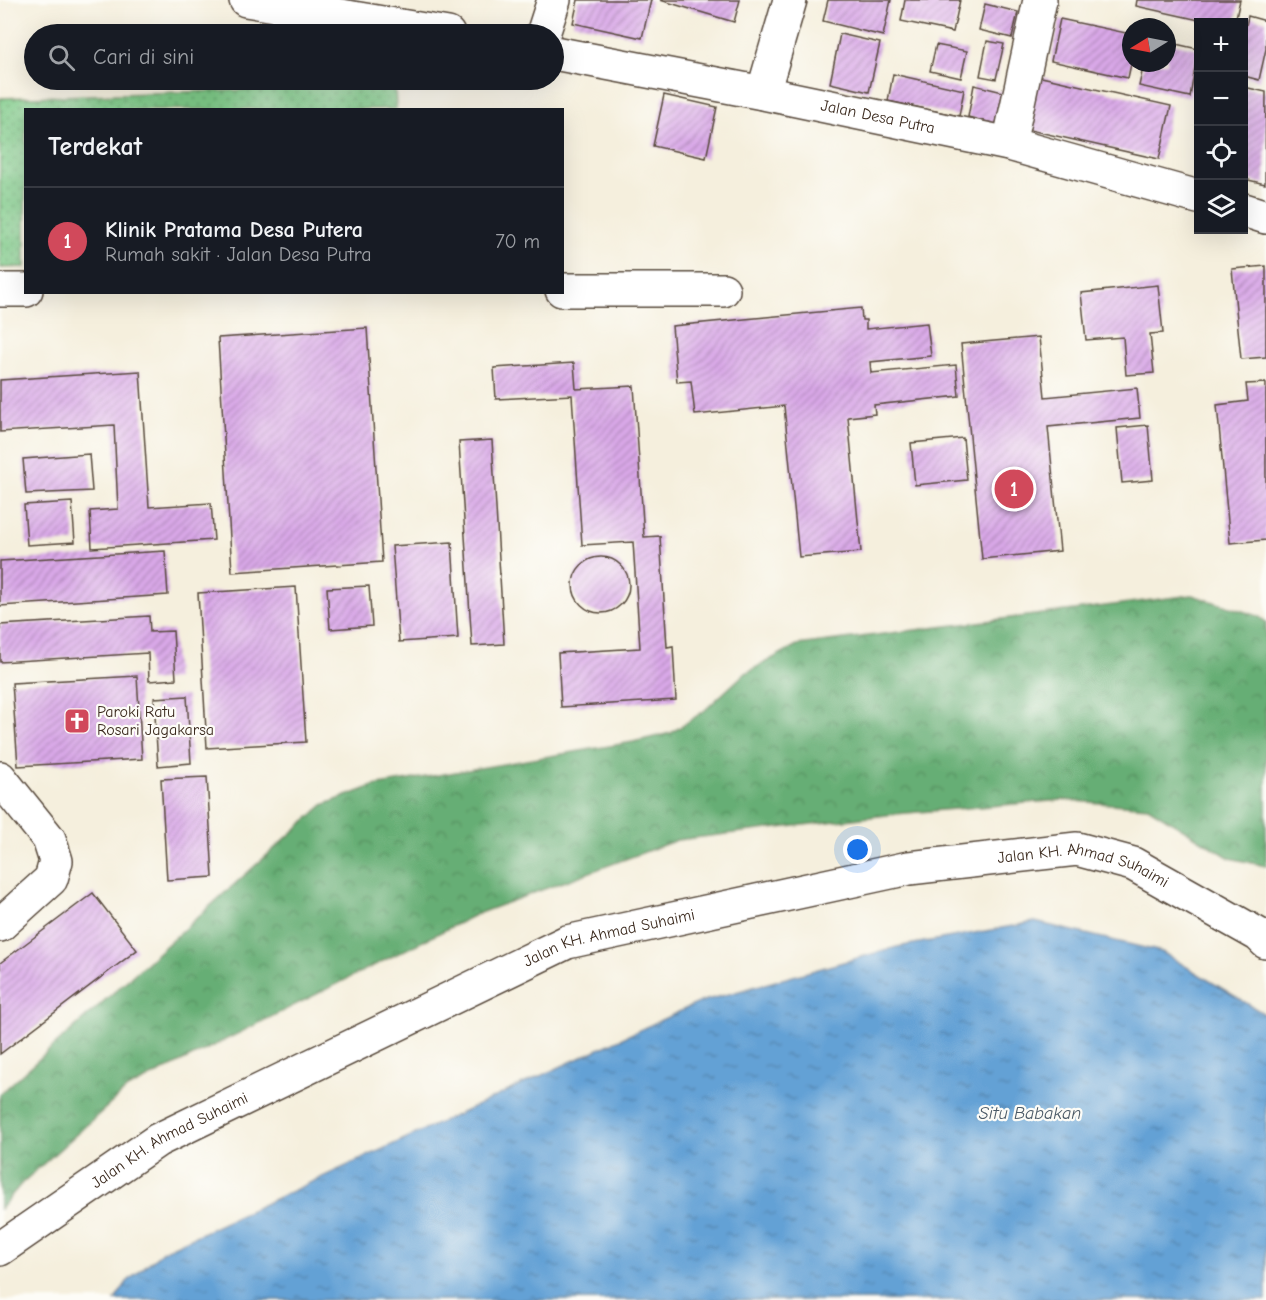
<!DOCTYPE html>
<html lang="id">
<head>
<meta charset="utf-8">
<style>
	:root { --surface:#171b24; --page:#242831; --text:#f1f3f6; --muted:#9ea1a6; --line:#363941; --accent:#d1495b }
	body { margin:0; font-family:"Comic Neue",sans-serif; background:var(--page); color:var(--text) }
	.controls { position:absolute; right:18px; top:18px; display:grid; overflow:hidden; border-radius:0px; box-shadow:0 6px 24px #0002 }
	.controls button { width:54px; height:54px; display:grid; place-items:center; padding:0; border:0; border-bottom:2px solid var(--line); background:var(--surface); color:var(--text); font:30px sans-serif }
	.compass { position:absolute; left:1122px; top:18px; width:54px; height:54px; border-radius:50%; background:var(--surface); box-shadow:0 6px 24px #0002; rotate:260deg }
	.you { position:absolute; left:858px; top:850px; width:21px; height:21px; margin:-15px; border:4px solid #fff; border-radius:50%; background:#1a73e8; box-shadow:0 0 0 9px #1a73e833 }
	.badge { display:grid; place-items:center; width:39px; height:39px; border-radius:50%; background:var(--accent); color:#fff; font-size:20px; font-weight:700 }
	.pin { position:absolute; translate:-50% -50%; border:3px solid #fff; box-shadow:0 2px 6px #0006 }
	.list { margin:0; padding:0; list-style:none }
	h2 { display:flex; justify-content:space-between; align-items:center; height:78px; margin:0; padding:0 24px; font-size:26px }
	h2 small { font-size:20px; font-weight:400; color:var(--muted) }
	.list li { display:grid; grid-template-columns:39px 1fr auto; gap:18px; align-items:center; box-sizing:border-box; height:108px; padding:0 24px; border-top:2px solid var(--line) }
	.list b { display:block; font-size:22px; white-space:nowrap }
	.list p { margin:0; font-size:20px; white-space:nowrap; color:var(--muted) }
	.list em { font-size:20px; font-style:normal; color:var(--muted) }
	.icon { flex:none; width:33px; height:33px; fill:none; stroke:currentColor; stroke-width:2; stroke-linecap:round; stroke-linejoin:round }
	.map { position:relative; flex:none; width:1266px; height:1300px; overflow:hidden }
	.search { position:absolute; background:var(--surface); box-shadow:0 6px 24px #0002; left:24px; top:24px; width:540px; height:66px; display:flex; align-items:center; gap:15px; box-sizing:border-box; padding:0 21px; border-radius:33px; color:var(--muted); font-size:22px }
	.panel { position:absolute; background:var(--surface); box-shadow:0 6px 24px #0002; left:24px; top:108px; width:540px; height:186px; border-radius:0px }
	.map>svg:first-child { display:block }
	.grass { fill:url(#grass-dots); stroke:#5c7a53; stroke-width:1.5 }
	.forest { fill:url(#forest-crowns); stroke:#506c49; stroke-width:1.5 }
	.water { fill:url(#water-ripples); stroke:#4f667a; stroke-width:1.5 }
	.building { fill:url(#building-hatch) }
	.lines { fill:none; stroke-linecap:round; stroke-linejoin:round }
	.minor-casing { stroke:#57483b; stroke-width:36 }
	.minor { stroke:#fff; stroke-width:33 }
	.labels { text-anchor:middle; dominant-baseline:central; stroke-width:4.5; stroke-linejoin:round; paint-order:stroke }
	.street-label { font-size:16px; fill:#3b2a1e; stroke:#fdfcf7 }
	.poi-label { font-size:16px; fill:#3b2a1e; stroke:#fdfcf7; text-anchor:start }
	.water-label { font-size:18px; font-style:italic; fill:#4b5a67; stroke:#fdfcf7 }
</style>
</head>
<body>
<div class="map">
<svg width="1266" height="1300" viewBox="0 0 1266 1300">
	<defs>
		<pattern id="grass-dots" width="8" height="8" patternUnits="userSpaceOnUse" patternTransform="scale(1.5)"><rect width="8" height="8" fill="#7eca88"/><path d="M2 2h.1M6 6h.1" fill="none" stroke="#68a46f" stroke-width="1.8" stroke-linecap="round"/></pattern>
		<pattern id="forest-crowns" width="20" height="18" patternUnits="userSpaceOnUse" patternTransform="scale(1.5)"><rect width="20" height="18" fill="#66ae74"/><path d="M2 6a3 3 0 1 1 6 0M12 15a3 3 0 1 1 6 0" fill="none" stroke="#558e5f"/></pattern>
		<pattern id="water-ripples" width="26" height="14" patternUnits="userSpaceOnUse" patternTransform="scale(1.5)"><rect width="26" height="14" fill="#63a1d5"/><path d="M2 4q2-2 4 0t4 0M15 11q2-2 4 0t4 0" fill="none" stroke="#5383ac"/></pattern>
		<pattern id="building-hatch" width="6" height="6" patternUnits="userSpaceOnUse" patternTransform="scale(1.5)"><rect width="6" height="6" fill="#d9a8e8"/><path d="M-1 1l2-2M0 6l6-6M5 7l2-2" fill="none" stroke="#b189bb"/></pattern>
	</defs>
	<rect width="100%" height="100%" fill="#fdfcf7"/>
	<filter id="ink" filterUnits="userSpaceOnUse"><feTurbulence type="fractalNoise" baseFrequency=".0167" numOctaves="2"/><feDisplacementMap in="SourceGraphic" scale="12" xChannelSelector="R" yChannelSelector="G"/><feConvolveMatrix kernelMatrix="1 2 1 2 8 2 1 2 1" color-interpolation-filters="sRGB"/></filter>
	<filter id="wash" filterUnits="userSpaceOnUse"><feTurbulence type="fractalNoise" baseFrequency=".008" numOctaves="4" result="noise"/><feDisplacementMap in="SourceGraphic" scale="24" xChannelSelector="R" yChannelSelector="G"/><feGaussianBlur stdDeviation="1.35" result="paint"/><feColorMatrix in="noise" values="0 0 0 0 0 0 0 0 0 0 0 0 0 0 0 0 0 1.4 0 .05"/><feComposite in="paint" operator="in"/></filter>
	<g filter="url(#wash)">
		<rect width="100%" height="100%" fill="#f5efdd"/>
		<path class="grass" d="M395,85L396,109L26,110L25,267L0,268V98Z"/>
		<path class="forest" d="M1192,595L1258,616L1266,622V866L1230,858L1148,807L1063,800L895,814L677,840L477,914L127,1089L22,1183L0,1209V1094L323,805L373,786L633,742L671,733L704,711L744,674L797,645Z"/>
		<path class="water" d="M1035,922L1162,952L1266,1015V1300H115L127,1282L163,1251L700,1002L897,947Z"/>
		<g id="blocks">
			<path class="building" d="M578,0H651L642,38L573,23Z
				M660,0H740L734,22Z
				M828,0H891L883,36L823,21Z
				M905,0H960L953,32L901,21Z
				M1137,0H1240L1235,22H1208L1136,6Z
				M985,4L1018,12L1012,38L979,30Z
				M1248,16L1266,21V49L1259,80L1244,76V35Z
				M1060,19L1131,34V64L1128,78L1051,61Z
				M840,34L880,43L869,92L830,83Z
				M987,41L1004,44L996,79L980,76Z
				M1167,42L1198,49L1190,97L1139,86L1144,63H1167Z
				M936,45L967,51L961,78L930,71Z
				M893,74L964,90L959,116L888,101Z
				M1037,76L1171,106L1159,159L1025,129Z
				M974,85L1003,92L996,124L968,117Z
				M1244,87L1266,92L1265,184L1244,179Z
				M664,95L717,107L706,158L653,146Z
				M1266,266V357L1241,359L1232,269Z
				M1158,285L1163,333L1150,334L1154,373L1126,375L1123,337L1086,340L1081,293Z
				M861,308L862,320H866V329L927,323L931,356L870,362L871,373L956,365L959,396L874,405L875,414L848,417L861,552L799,557L784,406L695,415L691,381L677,382L672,326Z
				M367,328L382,562L232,572L218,338Z
				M1039,337L1045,397L1137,388L1140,418L1048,427L1060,551L982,559L961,344Z
				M574,363L576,389L634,386L644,537L660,536L667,647L673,646L676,700L561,707L558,653L640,648L633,542L582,545L572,395L496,399L494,368Z
				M140,371L149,507L211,503L214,540L92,548L90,511L118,509L114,425L0,432V380Z
				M1266,383V540L1230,543L1217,405L1248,401L1246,384Z
				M1148,425L1153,480L1122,483L1117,428Z
				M963,438L967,480L915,485L911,443Z
				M492,440L504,644L472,646L459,442Z
				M89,454L92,491L26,494L23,459Z
				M72,502L75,542L27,545L24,505Z
				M452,542L458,638L399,642L392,546Z
				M165,551L168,595L0,606V561Z
				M573 585a28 28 0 1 1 56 0a28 28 0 1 1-56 0Z
				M369,586L372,626L330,629L327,588Z
				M296,587L306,742L207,748L198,593Z
				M149,616L150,632L173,631L176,679L149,681L148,653L0,662V625Z
				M137,676L142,759L18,766L12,683Z
				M187,696L191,763L158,766L154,698Z
				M207,777L213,877L167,880L161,779Z
				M93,893L137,950L0,1054V963Z"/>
		</g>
	</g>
	<g filter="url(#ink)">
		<use href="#blocks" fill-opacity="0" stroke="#57483b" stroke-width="1.5"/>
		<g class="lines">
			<g class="minor-casing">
				<g id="minor">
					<path d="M246,0L448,34"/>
					<path d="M543,34L554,0"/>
					<path id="s1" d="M554,53L763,93L1009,144L1198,197"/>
					<path d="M763,93L790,0"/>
					<path d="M1009,144L1040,0"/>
					<path d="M1244,210L1266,217"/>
					<path d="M0,290H26"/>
					<path d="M562,290H723"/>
					<path d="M0,778L49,839L56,861L51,879L0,925"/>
					<path id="s2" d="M0,1249L158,1140L567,942L909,868L1077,849L1133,864L1259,935L1266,942"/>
				</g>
			</g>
			<use href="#minor" class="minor"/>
		</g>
	</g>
	<defs>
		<g id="church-square" transform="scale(1.35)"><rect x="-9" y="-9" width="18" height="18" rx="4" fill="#d1495b" stroke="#fdfcf7"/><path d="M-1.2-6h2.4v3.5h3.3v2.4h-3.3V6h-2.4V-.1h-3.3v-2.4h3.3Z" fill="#fff"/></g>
	</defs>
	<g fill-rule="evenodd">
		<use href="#church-square" x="77" y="721"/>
	</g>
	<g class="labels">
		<g class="street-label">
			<text stroke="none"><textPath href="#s1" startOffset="330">Jalan Desa Putra</textPath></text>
			<text stroke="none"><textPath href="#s2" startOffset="1174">Jalan KH. Ahmad Suhaimi</textPath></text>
			<text stroke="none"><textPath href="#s2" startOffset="688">Jalan KH. Ahmad Suhaimi</textPath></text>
			<text stroke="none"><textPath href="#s2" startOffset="202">Jalan KH. Ahmad Suhaimi</textPath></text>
		</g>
		<g class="poi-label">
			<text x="97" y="712">Paroki Ratu<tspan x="97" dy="18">Rosari Jagakarsa</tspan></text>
		</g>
		<g class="water-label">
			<text x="1030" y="1113">Situ Babakan</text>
		</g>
	</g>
</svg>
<div class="controls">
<button>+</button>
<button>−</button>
<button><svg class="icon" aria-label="locate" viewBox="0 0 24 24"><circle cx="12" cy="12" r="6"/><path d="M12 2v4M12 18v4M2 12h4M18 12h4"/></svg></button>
<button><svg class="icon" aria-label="layers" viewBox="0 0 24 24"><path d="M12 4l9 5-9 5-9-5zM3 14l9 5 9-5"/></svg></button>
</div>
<svg class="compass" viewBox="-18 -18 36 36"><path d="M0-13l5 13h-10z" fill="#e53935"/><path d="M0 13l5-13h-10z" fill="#9ea1a6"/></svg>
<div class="you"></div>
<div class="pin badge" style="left:1014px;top:489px">1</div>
<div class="search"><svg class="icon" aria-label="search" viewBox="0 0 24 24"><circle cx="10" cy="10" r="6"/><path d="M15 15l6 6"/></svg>Cari di sini</div>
<section class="panel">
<h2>Terdekat<small></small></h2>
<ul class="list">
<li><span class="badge">1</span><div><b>Klinik Pratama Desa Putera</b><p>Rumah sakit · Jalan Desa Putra</p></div><em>70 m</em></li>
</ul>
</section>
</div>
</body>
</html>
